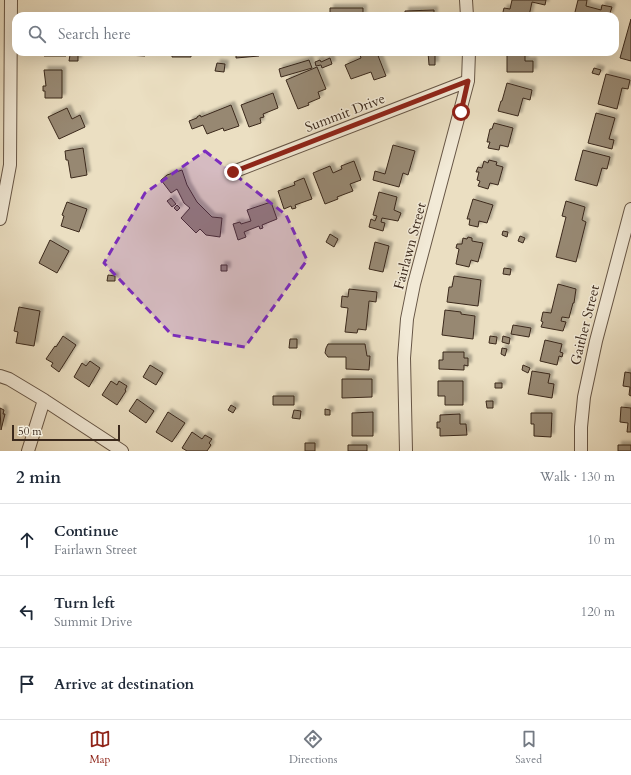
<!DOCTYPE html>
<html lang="en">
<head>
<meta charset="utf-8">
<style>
	:root { --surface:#fff; --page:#f2f2f3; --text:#1f2937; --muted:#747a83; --line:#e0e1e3; --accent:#8f2418 }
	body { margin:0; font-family:Cardo,serif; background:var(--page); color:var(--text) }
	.scale { position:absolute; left:12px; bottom:10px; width:108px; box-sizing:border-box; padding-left:4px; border:2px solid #3b291c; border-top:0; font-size:11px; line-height:14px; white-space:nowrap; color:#3b291c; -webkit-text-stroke:3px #f2ead7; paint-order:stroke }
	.stop { position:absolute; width:12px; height:12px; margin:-9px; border:3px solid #8f2418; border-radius:50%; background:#fff }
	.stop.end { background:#8f2418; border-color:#fff; box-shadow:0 1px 4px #0008 }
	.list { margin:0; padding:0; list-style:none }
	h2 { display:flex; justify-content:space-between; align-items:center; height:52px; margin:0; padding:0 16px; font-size:17px }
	h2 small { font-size:13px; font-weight:400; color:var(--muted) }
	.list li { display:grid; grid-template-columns:26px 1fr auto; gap:12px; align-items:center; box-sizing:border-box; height:72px; padding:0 16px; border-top:1px solid var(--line) }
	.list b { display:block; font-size:15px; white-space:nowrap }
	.list p { margin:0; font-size:13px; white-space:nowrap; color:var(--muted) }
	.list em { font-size:13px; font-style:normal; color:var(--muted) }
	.icon { flex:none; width:22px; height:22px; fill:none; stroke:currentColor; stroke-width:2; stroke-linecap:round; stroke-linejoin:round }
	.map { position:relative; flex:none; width:631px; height:451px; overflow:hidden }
	.search { position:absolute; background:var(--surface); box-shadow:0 4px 16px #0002; left:12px; right:12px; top:12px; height:44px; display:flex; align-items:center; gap:10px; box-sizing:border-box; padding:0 14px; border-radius:12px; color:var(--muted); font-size:15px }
	.sheet { height:268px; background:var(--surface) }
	nav { display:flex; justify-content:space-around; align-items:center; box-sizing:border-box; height:56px; border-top:1px solid var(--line); background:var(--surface); font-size:11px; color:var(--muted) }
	nav a { display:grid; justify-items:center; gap:2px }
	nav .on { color:var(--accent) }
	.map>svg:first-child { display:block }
	.building { fill:#978872; stroke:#3b291c; filter:url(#shadow) }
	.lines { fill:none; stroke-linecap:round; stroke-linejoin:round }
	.minor-casing { stroke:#675646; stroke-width:14 }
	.minor { stroke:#f2ead7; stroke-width:12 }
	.route { stroke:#8f2418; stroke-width:5 }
	.marked { fill:#7b2cbf; fill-opacity:0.2; stroke:#7b2cbf; stroke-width:3; stroke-dasharray:8 5; stroke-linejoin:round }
	.labels { text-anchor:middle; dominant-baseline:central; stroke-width:3; stroke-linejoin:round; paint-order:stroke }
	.street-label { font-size:14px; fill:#3b291c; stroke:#f2ead7 }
</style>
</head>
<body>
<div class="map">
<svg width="631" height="451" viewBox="0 0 631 451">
	<defs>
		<filter id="shadow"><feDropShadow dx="3.5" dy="-3.5" stdDeviation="1" flood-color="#0004"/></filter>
	</defs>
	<rect width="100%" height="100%" fill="#ebdfc2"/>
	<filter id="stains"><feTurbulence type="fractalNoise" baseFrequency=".005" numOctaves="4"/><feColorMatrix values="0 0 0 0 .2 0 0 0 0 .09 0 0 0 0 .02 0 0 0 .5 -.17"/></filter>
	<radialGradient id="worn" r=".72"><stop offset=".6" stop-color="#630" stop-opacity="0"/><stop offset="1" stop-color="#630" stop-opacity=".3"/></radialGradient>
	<path class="building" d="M512,0H546L545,5L532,2L529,16H502L504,8L510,9Z
		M578,0H587L586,6L601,10L602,5L612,7L609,16H574Z
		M330,8H363V16H330Z
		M434,10V16H405V11Z
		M631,19V61L620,58Z
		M44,52H66V56H44Z
		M84,52H105V54H84Z
		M127,52H145V56L127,55Z
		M172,52H191V57H172Z
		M236,52H259V56L236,58Z
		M359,52L377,53L386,76L374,80L371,72L351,79L345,65L361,58Z
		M428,52H435V65H429Z
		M505,52H525V61H533V72H507V53H505Z
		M70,55H78V61H69Z
		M330,58L332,64L322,68L321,65L316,66L315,62L320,60L321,62Z
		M309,60L312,68L281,77L279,69Z
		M217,63L225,64L224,72L215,71Z
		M317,67L326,89L318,92L320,98L308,103L309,105L298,109L286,80Z
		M594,68L601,70L599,75L592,73Z
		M44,70H62V98H45V91H43V86H46Z
		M606,74L630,80L628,89L622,88L617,109L598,104Z
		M507,83L532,90L530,100L523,98L518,116L498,111L501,101H502Z
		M273,93L278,108L263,114L264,117L260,118L261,123L249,127L241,105Z
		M231,105L239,126L224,131L223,128L207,134L203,125L192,129L189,121L197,118V117L200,115L201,117Z
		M67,108L72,119L80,115L85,127L59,139L48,117Z
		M596,113L615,118L609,139L614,140L612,149L588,143Z
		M494,123L513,128L508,147L500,145L499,150L488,148L490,142H487L490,129H492Z
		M393,145L415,151L408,175L403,173L399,187L373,180L375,171L385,174Z
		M83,148L87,175L71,178L68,160H66L65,151Z
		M583,150L610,157L607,169L602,168L597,186L575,180Z
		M489,160L497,162L496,165L503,167L498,185L490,183L488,189L478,186L480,181L477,180L479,172H476L478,167L482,168L484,161L488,163Z
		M354,161L361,180L350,184L353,191L337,197L338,199L325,204L313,173L330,166L333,173L342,169L341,166Z
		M182,170L187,185L197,202L212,217L222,218L220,237L206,235L200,229L196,233L181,218L190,208L184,203L177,189L171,193L161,180L167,175Z
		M304,178L312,199L295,205L296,208L292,209L291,206L284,209L278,191L295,185L294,182Z
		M379,192L397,197L394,210L401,213L398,221L382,218L381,222L385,223L383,231L369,227L371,219L375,221L377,216L373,215Z
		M171,198L176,204L172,207L167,201Z
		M473,199L493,205L487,223L479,221L478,227L469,225L470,219H467Z
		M566,201L585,207L582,220L586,222L576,262L556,257L566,217L562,216Z
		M67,202L87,209L79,232L61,226L64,216L62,215Z
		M271,202L277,219L262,225L263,228L260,229L259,226L244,232L246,237L238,240L233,224L240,222L241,224L251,221L247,210Z
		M177,205L180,208L177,211L174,208Z
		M503,231L508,232L507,237L502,235Z
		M330,234L338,239L334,247L326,242Z
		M520,236L525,238L523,243L518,241Z
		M468,237L472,238V241L483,243L478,262L471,260L469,267L456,264L459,249L456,248L457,244H462L463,238L467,239Z
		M50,240L69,251L57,273L39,263Z
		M375,242L389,246L383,272L369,269Z
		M221,265H227V271H221Z
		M504,268L511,269L510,275L503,274Z
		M108,275L115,276V281H107Z
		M454,276L481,280L478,306L447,302L449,287H452Z
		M558,284L576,289L574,303H573L569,318L562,317L561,321L566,322L563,331L541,327L543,322L541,321L543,312L551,313Z
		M349,289L377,292L376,302L369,301L366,330L358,329L357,333L345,332L348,308L341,307L342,296L348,297Z
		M19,307L40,311L34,346L16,343L18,332L14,331Z
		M445,310L461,312V314L475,316L473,339L442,335Z
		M513,325L531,328L529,337L511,334Z
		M63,336L76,345L59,372L51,366L53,363L46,359L55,346L56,347Z
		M490,336L497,337L496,344L489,343Z
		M503,336L510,338L509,344L502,342Z
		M290,339H297V348H289Z
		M545,340L562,344L560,352L563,353L562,357L559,356L557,365L540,361Z
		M328,344H365L367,356H370L369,370L346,369V357H328L325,353L326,348Z
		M502,348L507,349L505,356L501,354Z
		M443,352H464V358H468V366L464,365V370L439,369V360H443Z
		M90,361L100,368L89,387L74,377L82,363L86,366Z
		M150,365L163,373L156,385L143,377Z
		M523,365L530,368L528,373L522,370Z
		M532,371L550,374L548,383L554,384L552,398L528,394Z
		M625,372L631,373V396L629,395L630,387L623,386Z
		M342,379H372V397L342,398Z
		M111,381L117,385L119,381L127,386L125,390L126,391L117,405L102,395Z
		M438,381H463V405H445V396H438Z
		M495,383H502V388H495Z
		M273,396H294V405H273Z
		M137,399L154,411L146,423L129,411Z
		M486,401H493V408H487Z
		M231,405L236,408L233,413L228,410Z
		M621,407L631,408V432H627L628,423L620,422Z
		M0,408L4,410L3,414H5L1,430Z
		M325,409L330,410V415H325Z
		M294,410L301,411L300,419L292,418Z
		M168,412L185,423L172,442L156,432Z
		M373,412V436H352V413Z
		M531,413H552L551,437L534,436V424H531Z
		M460,414V424H466L467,435L440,436V428H437V422H440V415Z
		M192,432L202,439L205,435L212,439L209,443L211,445L207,451H187L182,448Z
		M305,443H315V451H305Z
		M348,445H367V451H348Z
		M618,445H631V451H618Z"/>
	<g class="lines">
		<g class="minor-casing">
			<path id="minor" d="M466,0L467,16
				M233,172L468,81
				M0,219L10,165L11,0
				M0,376L9,379L44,400L122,451
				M28,451L44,400
				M406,451L404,358L407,319L414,284L468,81L469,52
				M581,451V427L584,397L596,341L631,209"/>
		</g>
		<use href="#minor" class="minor"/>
	</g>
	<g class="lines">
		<path class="route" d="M233,172L468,81L461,112"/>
	</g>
	<path class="marked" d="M205,151L286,215L307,260L245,347L172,335L104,263L145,193Z"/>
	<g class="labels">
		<g class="street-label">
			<text transform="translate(345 113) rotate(-21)">Summit Drive</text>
			<text transform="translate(410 246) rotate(-75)">Fairlawn Street</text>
			<text transform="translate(585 325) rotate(-76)">Gaither Street</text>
		</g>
	</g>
	<rect width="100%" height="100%" filter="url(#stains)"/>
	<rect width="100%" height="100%" fill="url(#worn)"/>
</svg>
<div class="scale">50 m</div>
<div class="stop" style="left:461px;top:112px"></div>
<div class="stop end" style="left:233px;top:172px"></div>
<div class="search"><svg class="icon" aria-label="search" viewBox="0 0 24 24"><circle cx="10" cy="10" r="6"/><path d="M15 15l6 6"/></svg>Search here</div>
</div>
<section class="sheet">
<h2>2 min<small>Walk · 130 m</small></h2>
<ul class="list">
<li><svg class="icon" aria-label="ahead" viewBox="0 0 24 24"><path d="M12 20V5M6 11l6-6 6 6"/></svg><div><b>Continue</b><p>Fairlawn Street</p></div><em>10 m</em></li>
<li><svg class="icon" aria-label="left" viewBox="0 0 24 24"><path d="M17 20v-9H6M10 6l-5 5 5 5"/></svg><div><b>Turn left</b><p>Summit Drive</p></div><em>120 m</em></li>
<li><svg class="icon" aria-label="arrive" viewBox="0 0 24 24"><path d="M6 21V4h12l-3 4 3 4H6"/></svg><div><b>Arrive at destination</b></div></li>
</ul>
</section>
<nav>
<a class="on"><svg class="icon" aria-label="map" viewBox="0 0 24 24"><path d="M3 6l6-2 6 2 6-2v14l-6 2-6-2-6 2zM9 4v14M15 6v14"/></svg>Map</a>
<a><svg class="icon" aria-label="directions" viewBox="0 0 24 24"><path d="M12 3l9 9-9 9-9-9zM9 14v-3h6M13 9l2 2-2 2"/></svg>Directions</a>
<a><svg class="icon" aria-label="saved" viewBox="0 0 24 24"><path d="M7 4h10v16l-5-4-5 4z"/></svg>Saved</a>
</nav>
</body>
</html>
